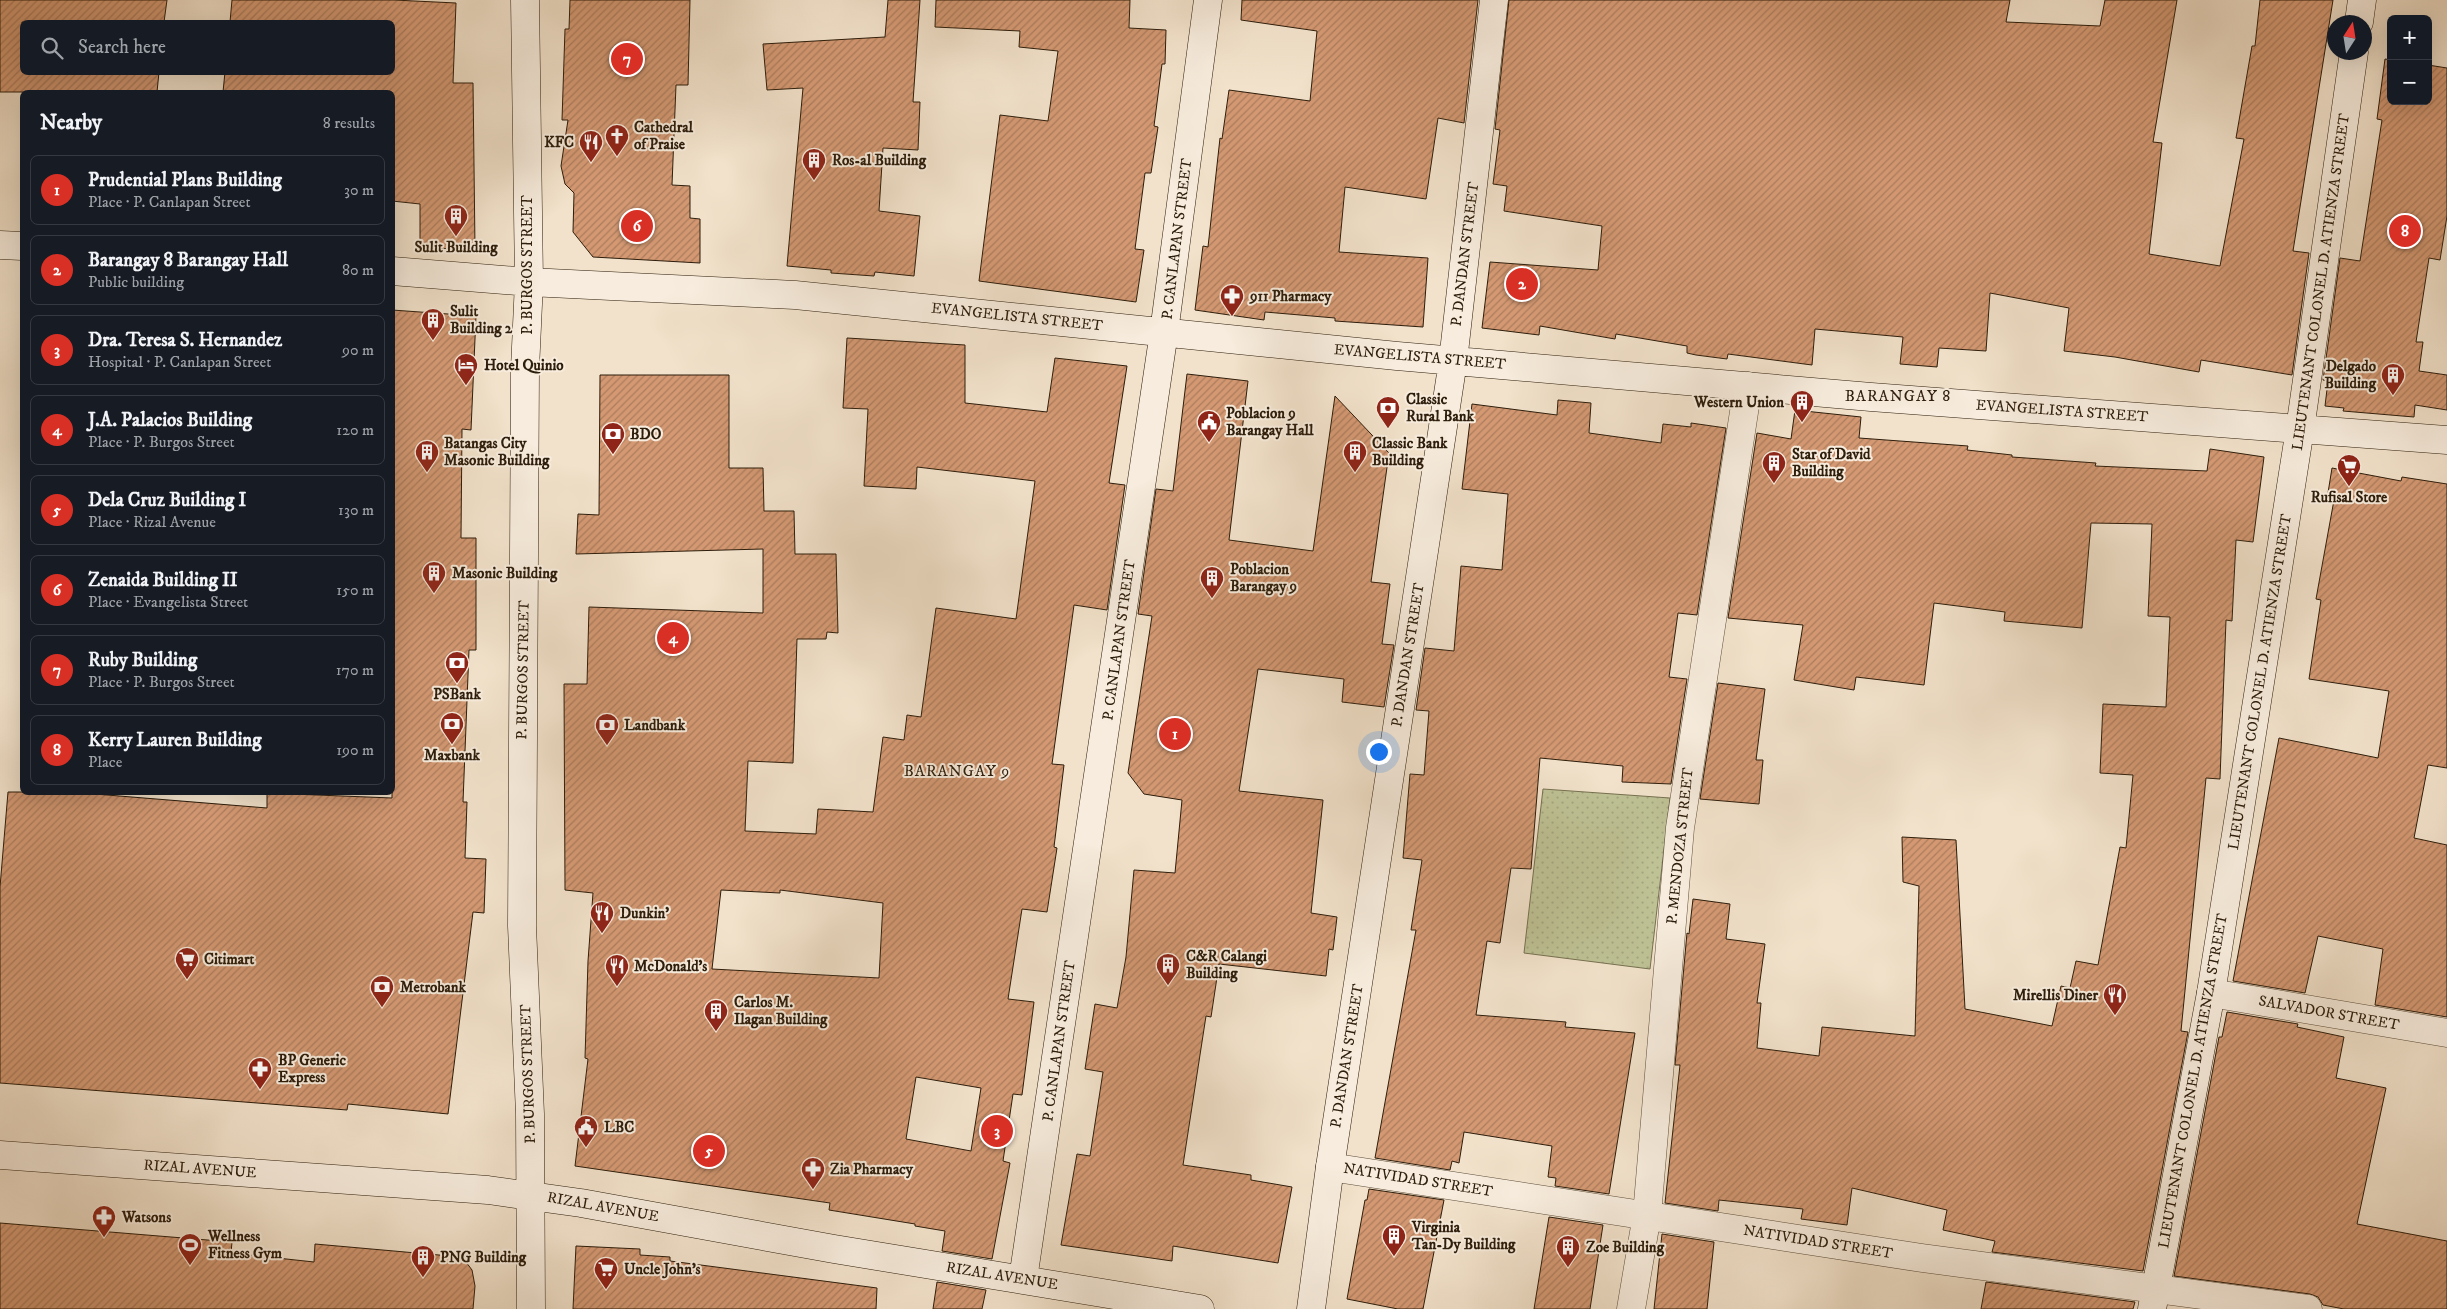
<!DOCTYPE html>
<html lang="en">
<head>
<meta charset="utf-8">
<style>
	:root { --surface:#171b24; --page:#242831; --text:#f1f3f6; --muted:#9ea1a6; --line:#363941; --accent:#d93025 }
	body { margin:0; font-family:"IM FELL DW Pica",serif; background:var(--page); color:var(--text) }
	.controls { position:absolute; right:15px; top:15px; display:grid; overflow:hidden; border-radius:8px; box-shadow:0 5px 20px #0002 }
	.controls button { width:45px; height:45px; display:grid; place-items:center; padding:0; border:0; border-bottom:1px solid var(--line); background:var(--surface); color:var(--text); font:25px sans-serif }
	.compass { position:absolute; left:2327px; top:15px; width:45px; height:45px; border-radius:50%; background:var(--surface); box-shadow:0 5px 20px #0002; rotate:12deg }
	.you { position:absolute; left:1378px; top:751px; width:18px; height:18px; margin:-12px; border:4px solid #fff; border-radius:50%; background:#1a73e8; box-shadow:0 0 0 8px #1a73e833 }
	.badge { display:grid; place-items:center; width:32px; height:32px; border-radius:50%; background:var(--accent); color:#fff; font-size:16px; font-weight:700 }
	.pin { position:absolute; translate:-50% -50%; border:2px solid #fff; box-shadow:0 1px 5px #0006 }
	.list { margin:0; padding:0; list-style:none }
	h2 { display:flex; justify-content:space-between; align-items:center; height:65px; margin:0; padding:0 20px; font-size:21px }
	h2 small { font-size:16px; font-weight:400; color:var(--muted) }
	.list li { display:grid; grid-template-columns:32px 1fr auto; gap:15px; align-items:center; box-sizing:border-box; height:70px; margin:0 10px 10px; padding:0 10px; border:1px solid var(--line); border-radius:8px }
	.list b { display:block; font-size:19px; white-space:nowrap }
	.list p { margin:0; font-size:16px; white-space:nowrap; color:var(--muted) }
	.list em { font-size:16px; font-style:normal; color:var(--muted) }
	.icon { flex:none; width:28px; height:28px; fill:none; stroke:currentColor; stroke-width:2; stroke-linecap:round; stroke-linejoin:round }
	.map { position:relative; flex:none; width:2447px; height:1309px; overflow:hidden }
	.search { position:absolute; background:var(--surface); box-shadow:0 5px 20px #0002; left:20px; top:20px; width:375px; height:55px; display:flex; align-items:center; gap:12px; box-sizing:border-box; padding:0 18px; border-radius:8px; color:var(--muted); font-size:19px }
	.panel { position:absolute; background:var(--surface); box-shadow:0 5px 20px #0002; left:20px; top:90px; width:375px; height:705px; border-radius:8px }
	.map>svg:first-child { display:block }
	.grass { fill:url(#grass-dots); stroke:#767050 }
	.building { fill:url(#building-hatch); stroke:#2d1d0b; fill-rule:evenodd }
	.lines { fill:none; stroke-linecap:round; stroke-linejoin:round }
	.street-casing { stroke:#5e4e3b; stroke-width:29 }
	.secondary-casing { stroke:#2d1d0b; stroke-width:29 }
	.street { stroke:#f7ecdd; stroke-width:28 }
	.secondary { stroke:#f7ecdd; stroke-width:28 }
	.labels { text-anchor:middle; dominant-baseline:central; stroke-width:4; stroke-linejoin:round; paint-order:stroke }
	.poi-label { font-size:15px; font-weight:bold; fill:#2d1d0b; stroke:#f7ecdd; text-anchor:start }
	.street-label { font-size:15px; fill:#2d1d0b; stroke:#f7ecdd }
	.neighbourhood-label { font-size:16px; letter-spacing:1px; fill:#2d1d0b; stroke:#f7ecdd }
</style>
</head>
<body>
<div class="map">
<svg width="2447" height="1309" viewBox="0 0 2447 1309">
	<defs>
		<pattern id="grass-dots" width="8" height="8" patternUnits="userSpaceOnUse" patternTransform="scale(1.25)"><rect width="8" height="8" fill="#bec295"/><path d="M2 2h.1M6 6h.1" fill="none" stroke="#a4a67f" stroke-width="1.8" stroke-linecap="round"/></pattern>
		<pattern id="building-hatch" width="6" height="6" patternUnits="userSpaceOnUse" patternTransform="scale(1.25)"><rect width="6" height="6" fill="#d49973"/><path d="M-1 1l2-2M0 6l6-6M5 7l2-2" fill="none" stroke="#ac7c5d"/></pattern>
	</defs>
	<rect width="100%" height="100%" fill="#f2e2cb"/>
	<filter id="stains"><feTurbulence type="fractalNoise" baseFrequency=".004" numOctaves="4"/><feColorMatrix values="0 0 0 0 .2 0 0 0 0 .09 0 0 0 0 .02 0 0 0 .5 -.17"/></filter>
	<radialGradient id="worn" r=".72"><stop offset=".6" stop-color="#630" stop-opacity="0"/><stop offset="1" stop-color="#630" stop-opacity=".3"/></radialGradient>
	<path class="grass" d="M1543,789L1670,798L1650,969L1524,953Z"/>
	<path class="building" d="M0,0H167L164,22H22V72H159L157,92H0Z
		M232,0H394L456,3L453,83H473L475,248L420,249V204L392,201V92H223L225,72H392V22H230Z
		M570,0H690L688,85H676L672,185L690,186V218L700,219V263L593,257L573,232L574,193L565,184L561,166L568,120H562L565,29H569Z
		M888,0H920L913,102H920L918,150L883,148L879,211L920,216L914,276L875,272L874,276L831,273V270L787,266L803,88L767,90L763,44L885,37Z
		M936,0H1130L1129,28L1166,30L1165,64H1162L1154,126L1158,127L1151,173H1145L1135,249L1144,250L1136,302L979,281L1000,115L1048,121L1058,51L1019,47L1020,31L935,27Z
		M1242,0H1478L1464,123L1438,118L1426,199L1345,187L1339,252L1428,258L1423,327L1335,321V318L1265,312L1264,320L1195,310L1203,246L1208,247L1220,138L1222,139L1229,90L1310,101L1317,31L1241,20Z
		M1509,0H2010L2006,22L2100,26L2105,0H2177L2153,142L2162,143L2149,254L2220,266L2244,139L2236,138L2252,46H2255L2260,0H2333L2293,251L2309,253L2292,375L2201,360L2199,372L2115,357L2064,351L2069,308L1990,293L1986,351L1939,348L1937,367L1900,364L1903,337L1815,329L1812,365L1728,354L1727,359L1696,355L1687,353V346L1616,334L1615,339L1540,326L1539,335L1482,328L1490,262L1598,270L1602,226L1504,211L1507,186L1493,184L1500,130L1495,129Z
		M2385,59L2391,60V101H2428V65L2447,68V216L2440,260L2429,258L2416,342H2423L2419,371L2447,375V410L2415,405L2414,417L2343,411L2344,408L2325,406L2328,381L2323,380L2340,258L2360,261L2382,120L2377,119Z
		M392,310L476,316L471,430L462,429L461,538H476V650H469L463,802H467L465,858L486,859L484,913L473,912L448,1114L348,1104L347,1110L0,1083V887L8,792H70L267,808V793L392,798Z
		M847,338L965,345V403L1047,412L1055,358L1127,366L1109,483L1125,485L1107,610L1074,605L1052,764L1064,765L1054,847L1057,848L1047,912L1022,909L1008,999L1034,1002L1022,1095L1013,1094L1003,1161L1010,1163L992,1259L942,1251L945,1231L915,1226V1224L829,1210L830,1203L575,1166L588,1059L585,1058L588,961L593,893L565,890L564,684H587L589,607L763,613V549L576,554L578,514L599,515L600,375H729V468H763L764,511H794L795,554H836L838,633L827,632L826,639H797L793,763L748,761L745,831L816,834L818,809L873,812L883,737L904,740L907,715L921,717L936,608L1016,619L1035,481L917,467L916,489L864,486L868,409L843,408ZM721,890L780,893V890L883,903L879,978L712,969ZM916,1077L981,1088L971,1151L906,1139Z
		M1187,374L1248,381L1229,540L1313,551L1335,396L1389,453L1371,582L1390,584L1382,644L1394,645L1384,707L1342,702L1344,679L1258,669L1239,791L1323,800L1311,913L1337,917L1333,950L1329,949L1326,976L1219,964L1211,1017L1206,1016L1183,1165L1251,1175V1180L1292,1187L1278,1263L1173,1246L1172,1261L1061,1245L1077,1154L1090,1156L1103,1072L1085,1069L1095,1004L1117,1008L1126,957L1134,870L1175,873L1182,800L1144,794L1128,773L1152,616L1138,614L1156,489L1173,491Z
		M1558,400L1591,403L1589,433L1661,443L1663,424L1691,427V423L1726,428L1697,615L1678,613L1669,677L1687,679L1671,784L1622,782L1623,766L1540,758L1531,869L1511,868L1500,943L1487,941L1476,1015L1566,1022L1565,1027L1635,1033L1609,1194L1555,1186L1556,1178L1548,1177L1552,1146L1464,1132L1459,1163L1452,1161L1450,1170L1375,1158L1416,930H1411L1422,860L1403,858L1410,774L1424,775L1429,711L1416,710L1425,648L1454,651L1461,566L1502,570L1508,494L1462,489L1472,404L1557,415Z
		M1795,410L1861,417L1859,438L1968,446L1967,450L2012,455V457L2096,463L2095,466L2207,471L2210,449L2264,457L2253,542L2236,540L2232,621L2226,620L2220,779L2206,778L2181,1031L2188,1032L2143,1271L1992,1252L1995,1241L1943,1230L1947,1210L1852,1188L1847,1225L1801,1219L1803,1209L1719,1200L1718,1211L1665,1203L1680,1065H1675L1687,933L1689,934L1693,899L1730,904L1726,939L1765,944L1757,1003H1761L1757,1048L1819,1056L1822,1027L1915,1036L1919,886L1903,882L1902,837L1956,840L1965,1009L2052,1026L2061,986L2070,988L2076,961L2098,965L2120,847L2126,848L2133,775L2100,773L2103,704L2166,707L2170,617L2148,616L2152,524L2091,523L2082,628L2004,621L2005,612L1934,603L1924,685L1856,677L1854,690L1794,680L1803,625L1728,618L1757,433L1791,439Z
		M2332,468L2401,481L2402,477L2447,484V768L2428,765L2414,838L2447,845V1017L2375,1005L2383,949L2318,936L2305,993L2233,981L2279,738L2378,758L2389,691L2309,679L2321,600L2316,599L2334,500L2327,499Z
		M1718,683L1765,689L1756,760H1763L1759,804L1700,799Z
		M2227,1012L2298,1024L2297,1027L2344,1037L2336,1078L2386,1088L2357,1224L2447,1241V1309H2344L2323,1305L2318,1297L2310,1294L2174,1276L2219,1037H2222Z
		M1369,1189L1444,1200L1423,1309H1398L1347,1299L1365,1200H1367Z
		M1549,1217L1603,1225L1590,1309H1534Z
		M0,1223L232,1242L231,1253L314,1262L315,1244L450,1256L466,1262L472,1270L475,1286L473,1309H0Z
		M1662,1234L1714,1242L1707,1309H1654Z
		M576,1246L640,1249V1255L670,1257V1261L877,1288L876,1309H573Z
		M937,1282L986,1290L982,1309H933Z
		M1986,1282L2135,1302L2133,1309H1981Z"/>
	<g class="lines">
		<g class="street-casing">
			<path id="street" d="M2211,993L2447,1033
				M1330,1167L1922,1258L2308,1309
				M1631,1309L1647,1215L1680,828L1748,386"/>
		</g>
		<g class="secondary-casing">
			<path id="secondary" d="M525,0L529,282L525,369L522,926L530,1114L531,1309
				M2359,22L2362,0
				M0,245L22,246
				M392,271L529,282L795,295L1397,356L1871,397L2447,440
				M0,1155L488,1190L581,1203L834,1249L1200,1309
				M1023,1279L1164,332L1208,0
				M1311,1309L1330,1167L1453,361L1494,0
				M2152,1309L2211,993L2300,429L2354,52"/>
		</g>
		<use href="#street" class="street"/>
		<use href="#secondary" class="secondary"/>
	</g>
	<defs>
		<g id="church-pin" transform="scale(1.25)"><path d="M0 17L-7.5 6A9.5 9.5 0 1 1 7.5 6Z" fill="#8f2418" stroke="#f7ecdd"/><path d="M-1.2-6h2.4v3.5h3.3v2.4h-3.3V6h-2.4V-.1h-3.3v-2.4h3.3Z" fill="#fff"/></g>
		<g id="restaurant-pin" transform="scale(1.25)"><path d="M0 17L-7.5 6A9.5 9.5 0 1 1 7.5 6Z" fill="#8f2418" stroke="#f7ecdd"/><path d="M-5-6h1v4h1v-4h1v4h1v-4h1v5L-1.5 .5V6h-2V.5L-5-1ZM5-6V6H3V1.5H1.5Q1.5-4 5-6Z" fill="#fff"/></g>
		<g id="building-pin" transform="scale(1.25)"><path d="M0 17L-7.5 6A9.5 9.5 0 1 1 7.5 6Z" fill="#8f2418" stroke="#f7ecdd"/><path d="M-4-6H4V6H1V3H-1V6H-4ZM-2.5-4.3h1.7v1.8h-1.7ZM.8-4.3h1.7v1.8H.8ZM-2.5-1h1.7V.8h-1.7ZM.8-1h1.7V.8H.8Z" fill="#fff"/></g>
		<g id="pharmacy-pin" transform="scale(1.25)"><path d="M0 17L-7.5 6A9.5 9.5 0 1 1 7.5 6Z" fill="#8f2418" stroke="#f7ecdd"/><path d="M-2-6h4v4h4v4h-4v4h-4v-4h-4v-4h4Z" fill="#fff"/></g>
		<g id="hotel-pin" transform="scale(1.25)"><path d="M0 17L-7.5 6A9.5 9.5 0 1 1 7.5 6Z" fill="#8f2418" stroke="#f7ecdd"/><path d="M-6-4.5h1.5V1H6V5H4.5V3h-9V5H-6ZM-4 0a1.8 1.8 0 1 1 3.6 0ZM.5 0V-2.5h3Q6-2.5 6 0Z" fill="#fff"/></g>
		<g id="bank-pin" transform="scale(1.25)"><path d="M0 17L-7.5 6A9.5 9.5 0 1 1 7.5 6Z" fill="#8f2418" stroke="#f7ecdd"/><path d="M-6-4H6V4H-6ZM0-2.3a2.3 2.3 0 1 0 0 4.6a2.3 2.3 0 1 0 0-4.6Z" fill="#fff"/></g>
		<g id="civic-pin" transform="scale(1.25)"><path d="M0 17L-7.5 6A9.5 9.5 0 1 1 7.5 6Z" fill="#8f2418" stroke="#f7ecdd"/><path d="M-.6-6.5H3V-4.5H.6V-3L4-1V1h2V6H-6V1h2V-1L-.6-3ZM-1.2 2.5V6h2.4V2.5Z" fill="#fff"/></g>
		<g id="supermarket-pin" transform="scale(1.25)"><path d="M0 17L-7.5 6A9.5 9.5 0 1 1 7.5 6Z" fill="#8f2418" stroke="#f7ecdd"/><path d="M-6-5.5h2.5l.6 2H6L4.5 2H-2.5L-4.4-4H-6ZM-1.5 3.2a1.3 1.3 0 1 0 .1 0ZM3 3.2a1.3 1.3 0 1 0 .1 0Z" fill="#fff"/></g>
		<g id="stadium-pin" transform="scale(1.25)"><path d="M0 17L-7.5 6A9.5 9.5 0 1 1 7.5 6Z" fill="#8f2418" stroke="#f7ecdd"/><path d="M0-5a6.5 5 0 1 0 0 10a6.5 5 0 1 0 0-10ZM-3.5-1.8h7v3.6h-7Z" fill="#fff"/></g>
	</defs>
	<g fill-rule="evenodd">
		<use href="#church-pin" x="617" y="136"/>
		<use href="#restaurant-pin" x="591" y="142"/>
		<use href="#building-pin" x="814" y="160"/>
		<use href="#building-pin" x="456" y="216"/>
		<use href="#pharmacy-pin" x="1232" y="296"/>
		<use href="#building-pin" x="433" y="320"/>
		<use href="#hotel-pin" x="466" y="365"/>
		<use href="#building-pin" x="2393" y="375"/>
		<use href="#building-pin" x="1802" y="402"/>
		<use href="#bank-pin" x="1388" y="408"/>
		<use href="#civic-pin" x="1209" y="422"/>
		<use href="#bank-pin" x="613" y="434"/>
		<use href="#building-pin" x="427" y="452"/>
		<use href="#building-pin" x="1355" y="452"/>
		<use href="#building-pin" x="1774" y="463"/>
		<use href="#supermarket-pin" x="2349" y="466"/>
		<use href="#building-pin" x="434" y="573"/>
		<use href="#building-pin" x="1212" y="578"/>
		<use href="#bank-pin" x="457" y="663"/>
		<use href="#bank-pin" x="452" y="724"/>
		<use href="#bank-pin" x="607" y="725"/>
		<use href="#restaurant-pin" x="602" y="913"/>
		<use href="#supermarket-pin" x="187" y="959"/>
		<use href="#building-pin" x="1168" y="965"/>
		<use href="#restaurant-pin" x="617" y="966"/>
		<use href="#bank-pin" x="382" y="987"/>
		<use href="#restaurant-pin" x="2115" y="995"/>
		<use href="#building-pin" x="716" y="1011"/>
		<use href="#pharmacy-pin" x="260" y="1069"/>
		<use href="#civic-pin" x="586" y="1127"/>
		<use href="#pharmacy-pin" x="813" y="1169"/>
		<use href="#pharmacy-pin" x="104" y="1217"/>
		<use href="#building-pin" x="1394" y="1236"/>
		<use href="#stadium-pin" x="190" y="1245"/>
		<use href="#building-pin" x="1568" y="1247"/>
		<use href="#building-pin" x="423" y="1257"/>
		<use href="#supermarket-pin" x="606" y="1269"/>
	</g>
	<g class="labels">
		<g class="poi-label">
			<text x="634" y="127">Cathedral<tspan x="634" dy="17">of Praise</tspan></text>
			<text x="574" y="142" text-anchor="end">KFC</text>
			<text x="832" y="160">Ros-al Building</text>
			<text x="456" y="247" text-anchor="middle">Sulit Building</text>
			<text x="1250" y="296">911 Pharmacy</text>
			<text x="450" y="311">Sulit<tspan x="450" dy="17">Building 2</tspan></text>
			<text x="484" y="365">Hotel Quinio</text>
			<text x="2376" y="366" text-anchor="end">Delgado<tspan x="2376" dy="17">Building</tspan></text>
			<text x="1406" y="399">Classic<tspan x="1406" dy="17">Rural Bank</tspan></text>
			<text x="1784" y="402" text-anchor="end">Western Union</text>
			<text x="1226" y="413">Poblacion 9<tspan x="1226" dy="17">Barangay Hall</tspan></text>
			<text x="630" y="434">BDO</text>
			<text x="444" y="443">Batangas City<tspan x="444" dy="17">Masonic Building</tspan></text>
			<text x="1372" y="443">Classic Bank<tspan x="1372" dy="17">Building</tspan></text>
			<text x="1792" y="454">Star of David<tspan x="1792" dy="17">Building</tspan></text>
			<text x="2349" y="497" text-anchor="middle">Rufisal Store</text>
			<text x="1230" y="569">Poblacion<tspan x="1230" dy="17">Barangay 9</tspan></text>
			<text x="452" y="573">Masonic Building</text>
			<text x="457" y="694" text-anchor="middle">PSBank</text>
			<text x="624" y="725">Landbank</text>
			<text x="452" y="755" text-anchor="middle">Maxbank</text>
			<text x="620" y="913">Dunkin'</text>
			<text x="1186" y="956">C&amp;R Calangi<tspan x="1186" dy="17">Building</tspan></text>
			<text x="204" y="959">Citimart</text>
			<text x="634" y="966">McDonald's</text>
			<text x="400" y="987">Metrobank</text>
			<text x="2098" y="995" text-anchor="end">Mirellis Diner</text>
			<text x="734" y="1002">Carlos M.<tspan x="734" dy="17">Ilagan Building</tspan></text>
			<text x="278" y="1060">BP Generic<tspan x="278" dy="17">Express</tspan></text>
			<text x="604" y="1127">LBC</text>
			<text x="830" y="1169">Zia Pharmacy</text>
			<text x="122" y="1217">Watsons</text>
			<text x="1412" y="1227">Virginia<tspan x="1412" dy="17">Tan-Dy Building</tspan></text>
			<text x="208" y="1236">Wellness<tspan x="208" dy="17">Fitness Gym</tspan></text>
			<text x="1586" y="1247">Zoe Building</text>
			<text x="440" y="1257">PNG Building</text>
			<text x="624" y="1269">Uncle John's</text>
		</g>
		<g class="street-label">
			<text transform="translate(1177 239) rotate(-83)">P. CANLAPAN STREET</text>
			<text transform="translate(1465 254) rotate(-83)">P. DANDAN STREET</text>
			<text transform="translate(527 265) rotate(-90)">P. BURGOS STREET</text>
			<text transform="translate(2321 282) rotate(-82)">LIEUTENANT COLONEL D. ATIENZA STREET</text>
			<text transform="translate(1017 317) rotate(6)">EVANGELISTA STREET</text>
			<text transform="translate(1420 357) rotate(5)">EVANGELISTA STREET</text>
			<text transform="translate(2062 411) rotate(4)">EVANGELISTA STREET</text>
			<text transform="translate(1119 640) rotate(-82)">P. CANLAPAN STREET</text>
			<text transform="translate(1408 655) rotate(-81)">P. DANDAN STREET</text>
			<text transform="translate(523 670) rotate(-89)">P. BURGOS STREET</text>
			<text transform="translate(2260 682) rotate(-81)">LIEUTENANT COLONEL D. ATIENZA STREET</text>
			<text transform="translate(1680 846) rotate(-84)">P. MENDOZA STREET</text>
			<text transform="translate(2329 1013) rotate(10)">SALVADOR STREET</text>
			<text transform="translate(1059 1041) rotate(-82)">P. CANLAPAN STREET</text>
			<text transform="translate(1347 1056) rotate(-81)">P. DANDAN STREET</text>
			<text transform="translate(528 1074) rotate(-92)">P. BURGOS STREET</text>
			<text transform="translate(2193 1081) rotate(-80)">LIEUTENANT COLONEL D. ATIENZA STREET</text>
			<text transform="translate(200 1169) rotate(4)">RIZAL AVENUE</text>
			<text transform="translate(1418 1180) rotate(9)">NATIVIDAD STREET</text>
			<text transform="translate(603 1207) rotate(10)">RIZAL AVENUE</text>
			<text transform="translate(1818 1242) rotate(9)">NATIVIDAD STREET</text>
			<text transform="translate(1002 1276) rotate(9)">RIZAL AVENUE</text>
		</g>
		<g class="neighbourhood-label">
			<text x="1898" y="396">BARANGAY 8</text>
			<text x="957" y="771">BARANGAY 9</text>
		</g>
	</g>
	<rect width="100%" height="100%" filter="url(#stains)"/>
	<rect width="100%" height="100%" fill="url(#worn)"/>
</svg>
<div class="controls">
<button>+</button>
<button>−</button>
</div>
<svg class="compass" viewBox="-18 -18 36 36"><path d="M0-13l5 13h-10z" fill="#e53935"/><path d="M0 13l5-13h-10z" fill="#9ea1a6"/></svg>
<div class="you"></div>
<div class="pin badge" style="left:1175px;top:734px">1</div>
<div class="pin badge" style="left:1522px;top:284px">2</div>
<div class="pin badge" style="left:997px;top:1131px">3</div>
<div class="pin badge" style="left:673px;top:638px">4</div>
<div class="pin badge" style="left:709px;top:1151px">5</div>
<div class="pin badge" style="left:637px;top:226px">6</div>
<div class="pin badge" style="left:627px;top:59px">7</div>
<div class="pin badge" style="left:2405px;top:231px">8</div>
<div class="search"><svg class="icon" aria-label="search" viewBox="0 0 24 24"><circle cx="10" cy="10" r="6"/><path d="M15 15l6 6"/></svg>Search here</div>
<section class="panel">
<h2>Nearby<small>8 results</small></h2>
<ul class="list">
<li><span class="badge">1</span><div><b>Prudential Plans Building</b><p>Place · P. Canlapan Street</p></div><em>30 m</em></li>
<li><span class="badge">2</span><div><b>Barangay 8 Barangay Hall</b><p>Public building</p></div><em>80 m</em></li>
<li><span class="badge">3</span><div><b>Dra. Teresa S. Hernandez</b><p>Hospital · P. Canlapan Street</p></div><em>90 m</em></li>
<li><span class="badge">4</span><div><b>J.A. Palacios Building</b><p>Place · P. Burgos Street</p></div><em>120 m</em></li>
<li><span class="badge">5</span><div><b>Dela Cruz Building I</b><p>Place · Rizal Avenue</p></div><em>130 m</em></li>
<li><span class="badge">6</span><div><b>Zenaida Building II</b><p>Place · Evangelista Street</p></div><em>150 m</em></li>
<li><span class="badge">7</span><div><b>Ruby Building</b><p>Place · P. Burgos Street</p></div><em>170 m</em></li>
<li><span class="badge">8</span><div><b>Kerry Lauren Building</b><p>Place</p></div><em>190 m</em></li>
</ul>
</section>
</div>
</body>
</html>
